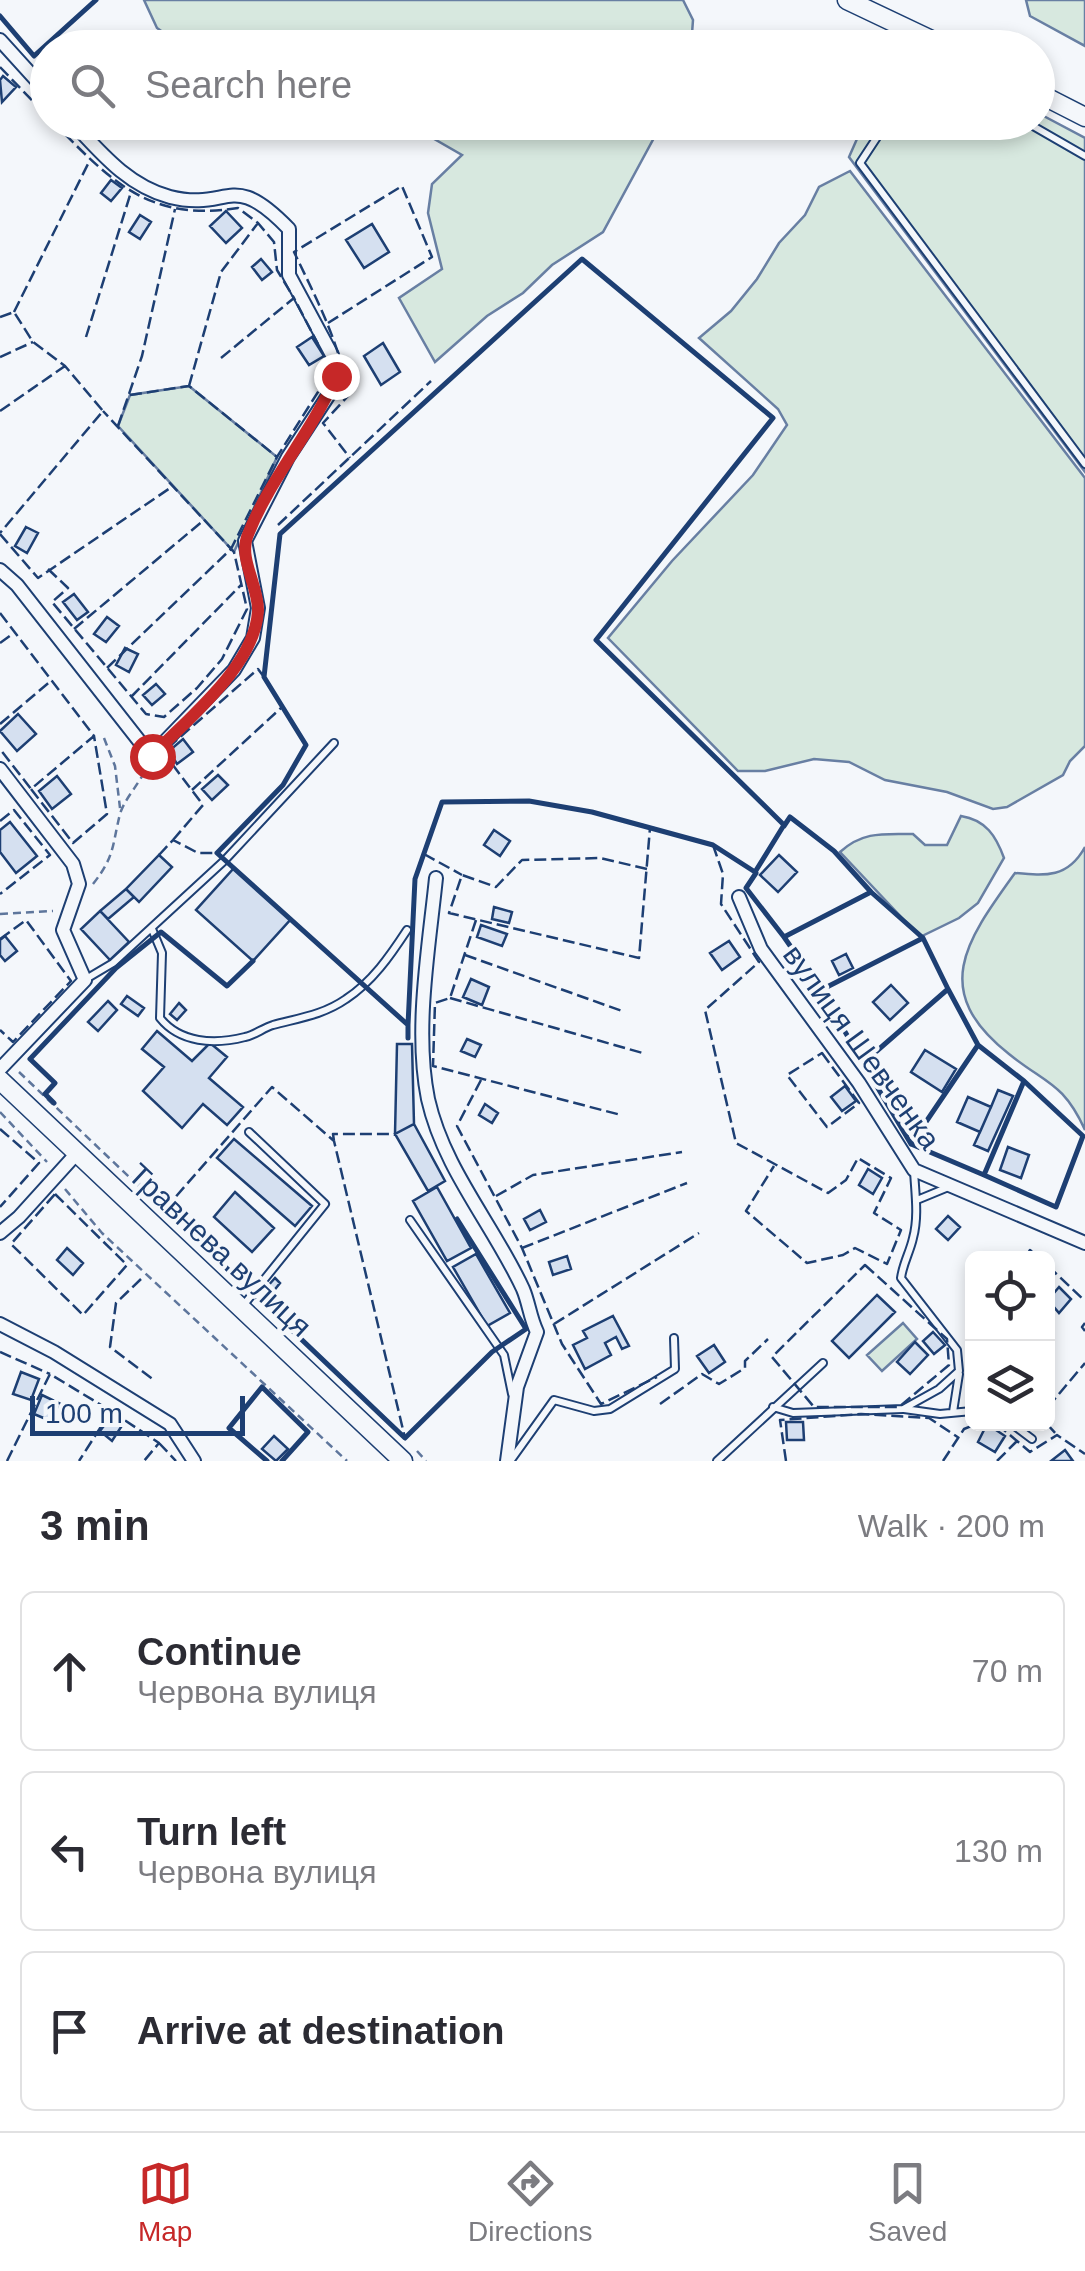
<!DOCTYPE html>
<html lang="en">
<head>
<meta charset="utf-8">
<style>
	:root { --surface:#fff; --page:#f2f2f3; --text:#2b2b33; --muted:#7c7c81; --line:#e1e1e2; --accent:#c62828 }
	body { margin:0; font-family:Arial,sans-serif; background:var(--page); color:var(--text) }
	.controls { position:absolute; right:30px; bottom:30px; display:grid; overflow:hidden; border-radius:15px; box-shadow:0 5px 15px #0003 }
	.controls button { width:90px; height:90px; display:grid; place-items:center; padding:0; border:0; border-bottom:2px solid var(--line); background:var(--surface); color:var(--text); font:50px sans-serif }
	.scale { position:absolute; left:30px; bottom:25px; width:215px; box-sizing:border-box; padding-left:10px; border:5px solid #1d3f73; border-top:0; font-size:28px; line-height:35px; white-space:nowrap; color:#1d3f73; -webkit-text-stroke:8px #f4f7fb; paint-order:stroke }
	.stop { position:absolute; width:30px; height:30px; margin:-22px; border:8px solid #c62828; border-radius:50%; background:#fff }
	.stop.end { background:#c62828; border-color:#fff; box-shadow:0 2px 10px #0008 }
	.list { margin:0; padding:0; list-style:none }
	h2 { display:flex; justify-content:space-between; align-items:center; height:130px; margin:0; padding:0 40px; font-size:42px }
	h2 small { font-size:32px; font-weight:400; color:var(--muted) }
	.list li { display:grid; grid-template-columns:65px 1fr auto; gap:30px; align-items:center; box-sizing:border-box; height:160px; margin:0 20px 20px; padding:0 20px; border:2px solid var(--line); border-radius:15px }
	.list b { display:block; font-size:38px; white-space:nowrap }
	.list p { margin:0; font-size:32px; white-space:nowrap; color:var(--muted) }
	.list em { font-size:32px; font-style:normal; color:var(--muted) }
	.icon { flex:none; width:55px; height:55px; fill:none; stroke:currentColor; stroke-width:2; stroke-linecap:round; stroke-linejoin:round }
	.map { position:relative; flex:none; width:1085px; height:1461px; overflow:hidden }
	.search { position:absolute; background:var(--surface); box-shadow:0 5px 15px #0003; left:30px; right:30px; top:30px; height:110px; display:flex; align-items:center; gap:25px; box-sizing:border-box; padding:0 35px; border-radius:55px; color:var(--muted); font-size:38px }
	.sheet { height:670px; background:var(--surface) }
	nav { display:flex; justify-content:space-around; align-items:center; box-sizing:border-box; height:140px; border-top:2px solid var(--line); background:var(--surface); font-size:28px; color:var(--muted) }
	nav a { display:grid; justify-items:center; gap:5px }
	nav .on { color:var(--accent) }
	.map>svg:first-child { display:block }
	.green { fill:#d7e8df; stroke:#687fa3; stroke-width:2.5 }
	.building { fill:#d5e0f0; stroke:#1d3f73; stroke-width:2.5 }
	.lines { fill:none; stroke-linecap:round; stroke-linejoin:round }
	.lane-casing { stroke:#1d3f73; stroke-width:10 }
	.street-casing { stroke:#1d3f73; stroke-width:16 }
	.secondary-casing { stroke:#1d3f73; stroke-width:21 }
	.path { stroke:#5e769c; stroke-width:2.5; stroke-dasharray:8 5; stroke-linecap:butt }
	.lane { stroke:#f4f7fb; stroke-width:6 }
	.street { stroke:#f4f7fb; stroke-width:12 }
	.secondary { stroke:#f4f7fb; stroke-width:18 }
	.fence { stroke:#1d3f73; stroke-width:2.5; stroke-dasharray:12 5; stroke-linecap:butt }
	.wall { stroke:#1d3f73; stroke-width:5 }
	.route { stroke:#c62828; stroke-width:12 }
	.labels { text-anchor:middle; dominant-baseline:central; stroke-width:8; stroke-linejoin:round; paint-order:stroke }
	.street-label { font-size:30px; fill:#1d3f73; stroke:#f4f7fb }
</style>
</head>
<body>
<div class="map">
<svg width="1085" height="1461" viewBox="0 0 1085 1461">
	<rect width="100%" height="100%" fill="#f4f7fb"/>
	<path class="green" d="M144,0H683L693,20L691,47H184L157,28Z
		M1026,0H1085V46L1030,16Z
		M1038,113L1085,138V472L849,157L864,123L1038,122Z
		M397,123H662L603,232L552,265L523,293L487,316L435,362L399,298L442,269L428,213L432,184L462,155L415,128Z
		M850,171L1085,478V746L1070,761L1063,775L1007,807L993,809L947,792L885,780L849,762L814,759L765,771H738L608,638L672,561L753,475L787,425L778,409L699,338L731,311L757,279L779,243L805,215L819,187Z
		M189,386L277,457L234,552L118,426L130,395Z
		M961,816C986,820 996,836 1004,858L978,903L959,918L920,937L840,852C863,831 884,834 913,834L925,845H947Z
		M1085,847V1130C1063,1082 1046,1084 1009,1054C929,991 966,941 1015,873C1046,876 1068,878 1085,847Z
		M903,1323L917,1339L882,1371L867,1355Z"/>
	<path class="building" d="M3,76L16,87L2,102L0,80Z
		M111,180L122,188L111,201L101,193Z
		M226,211L242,228L226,243L210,226Z
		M140,215L151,222L140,239L129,232Z
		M372,224L389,252L364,268L346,240Z
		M261,259L272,272L262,280L252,267Z
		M312,337L324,356L309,365L297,347Z
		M383,343L400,372L381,385L364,356Z
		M26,527L38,533L27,553L15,546Z
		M74,594L88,612L77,620L63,602Z
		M107,617L119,626L106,642L94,634Z
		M125,648L138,654L129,672L116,665Z
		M156,684L165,694L152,705L143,695Z
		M18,714L36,734L17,751L0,731Z
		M183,739L193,752L177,764L169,751Z
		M218,775L228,785L212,800L202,789Z
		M57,776L71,794L52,809L39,791Z
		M10,822L37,856L16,873L0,852V830Z
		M494,830L510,841L500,856L484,845Z
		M159,855L172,867L139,902L126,889Z
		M779,855L797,872L778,892L760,875Z
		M234,868L291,919L253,961L196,910Z
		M126,889L134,897L108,919L100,911Z
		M494,907L512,912L509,923L492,919Z
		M100,911L129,942L110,960L81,929Z
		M481,925L507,934L502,946L477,937Z
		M5,936L17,951L5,961L0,955V940Z
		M729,941L740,957L722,970L710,953Z
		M846,954L853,968L839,975L832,961Z
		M471,979L489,987L482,1005L463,997Z
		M891,985L908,1003L890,1020L873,1002Z
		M127,996L144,1008L138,1016L121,1004Z
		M108,1001L117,1010L98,1031L88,1022Z
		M179,1003L186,1010L177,1020L170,1014Z
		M157,1031L192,1061L210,1043L227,1057L209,1078L243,1107L227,1125L203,1104L182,1128L143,1091L164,1067L142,1049Z
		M467,1039L481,1045L475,1057L461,1051Z
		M397,1044H412L414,1124L395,1134Z
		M925,1050L956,1069L942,1092L911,1072Z
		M845,1086L856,1101L842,1111L831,1097Z
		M998,1090L1013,1096L988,1151L974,1145L980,1132L957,1122L968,1097L991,1107Z
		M968,1097L991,1107L980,1132L957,1122Z
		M485,1104L498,1113L492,1123L479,1115Z
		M414,1124L445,1181L428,1191L395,1134Z
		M234,1139L312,1206L295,1226L217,1158Z
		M1008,1147L1029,1155L1021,1178L1000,1170Z
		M868,1169L882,1178L873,1194L859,1185Z
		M437,1187L471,1248L447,1261L413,1201Z
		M235,1192L274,1228L252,1252L214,1217Z
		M540,1210L546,1222L530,1230L524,1219Z
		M948,1216L960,1227L948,1240L936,1229Z
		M67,1248L83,1263L73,1275L57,1260Z
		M476,1254L510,1313L487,1326L453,1267Z
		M567,1256L571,1269L553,1275L549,1262Z
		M275,1278L280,1283L272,1293L266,1288Z
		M1059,1287L1071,1299L1059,1313L1048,1300Z
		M877,1295L895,1312L849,1358L832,1341Z
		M613,1316L629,1346L622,1349L616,1337L605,1343L611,1355L585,1369L573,1345L587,1338L583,1331Z
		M933,1332L945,1345L934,1354L923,1341Z
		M915,1342L928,1355L910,1374L897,1362Z
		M714,1345L725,1362L709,1373L697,1356Z
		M21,1372L39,1379L31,1400L13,1394Z
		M42,1395L61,1404L53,1422L34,1414Z
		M112,1415L123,1424L112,1441L100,1431Z
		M786,1422H803L804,1440H787Z
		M987,1424L1005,1436L995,1452L978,1442Z
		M274,1436L288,1449L276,1461L262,1449Z
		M1065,1450L1073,1461H1051Z"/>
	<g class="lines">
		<g class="lane-casing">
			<path id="lane" d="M887,122L860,163L1085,464
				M1026,122L1085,156
				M152,929L162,953L160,1018C180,1043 214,1045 245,1037C255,1035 263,1028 273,1025C299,1018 323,1015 346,999C372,982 390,956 407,930
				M86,979L113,963L225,860L334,743
				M917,1200L951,1186
				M410,1220L504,1355L512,1394
				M242,1307L325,1204L249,1132
				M773,1407L793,1413L903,1409L939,1389L959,1371L957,1350L901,1278C903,1263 910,1252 913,1238C919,1216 915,1192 914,1170
				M904,1409L940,1414L972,1411
				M953,1412L959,1374
				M1012,1424L1032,1439
				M511,1460L554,1400L594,1411L610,1409L675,1369L674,1338
				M717,1461L823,1363"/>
		</g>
		<g class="street-casing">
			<path id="street" d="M0,40L48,93
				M0,570L17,585L151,756L234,670L253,638L258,608L245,541L288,457L328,396L336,377L332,355L289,275V229C230,168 231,212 170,197C128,186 101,153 72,122
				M0,769L73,864L79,884L63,930L85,980L0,1069
				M436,878C429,947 414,1030 428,1099C444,1170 493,1224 523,1289C529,1303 530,1318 537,1332L517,1387L507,1461
				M739,897L761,949L859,1083L914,1170L1085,1243
				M0,1233L19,1217L77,1153
				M0,1324L54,1352L170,1424L194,1461"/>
		</g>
		<g class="secondary-casing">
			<path id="secondary" d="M847,0L948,48
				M1038,93L1085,117
				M0,1080L403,1461"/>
		</g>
		<path class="path" d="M104,738L115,766L120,808
			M93,884C115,856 112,846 120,814C124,800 138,785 145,771
			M0,914L53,911
			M19,1072L234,1277
			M0,1112L47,1162
			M65,1189L102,1233L347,1461
			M417,1451L426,1461"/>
		<use href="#lane" class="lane"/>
		<use href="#street" class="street"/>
		<use href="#secondary" class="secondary"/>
		<path class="fence" d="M0,67L48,117
			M53,122C112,182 149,222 238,208L258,223L274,242L277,270L294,298
			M14,312L90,160
			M0,317L14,312L33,342L65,366L103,411L0,533
			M328,323L432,257L402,186L294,252C316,298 341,345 348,396L323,423L350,458
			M86,337L131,192
			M0,357L33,342
			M221,358L294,298L318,344
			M189,386L221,272L258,223
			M130,395L189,386L277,457
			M0,411L65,366
			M118,426L142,356L175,209
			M278,525L431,381
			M0,534L38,578L173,486
			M48,569L68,588L52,602L146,714L164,717L197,688L222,659L247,609L234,552L103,411
			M0,613L94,736L31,789L0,749
			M74,629L204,520
			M0,643L15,632
			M107,668L231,549L277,457L323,384L327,361
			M131,697L242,584
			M0,724L52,680
			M31,789L73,843L107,814L94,736
			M192,790L282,707
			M0,821L14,810L50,855L0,894
			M173,840L203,805L163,752L258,669L264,677
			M713,845L723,874L721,904L759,962L705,1010L736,1143L828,1193L846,1180L858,1158L891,1178L874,1213L901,1230L887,1264L855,1248L843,1255L807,1263L746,1211L774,1166
			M424,854L462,875
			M159,855L173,840L198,853H217
			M647,869L600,858L522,860L496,887L462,875L449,913L639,958L650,828
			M476,920L450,998L435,1003L433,1066L621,1115
			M0,939L26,920L71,981L13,1042L0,1030
			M465,955L622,1011
			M450,998L646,1054
			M822,1053L859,1103L827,1127L787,1075Z
			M481,1080L457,1126L522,1248L562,1344L601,1404L657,1377
			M0,1129L39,1163L0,1207
			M334,1141L333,1134H395
			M55,1194L127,1265L83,1315L11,1244Z
			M496,1196L533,1175L682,1152
			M165,1209L272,1087L334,1141L405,1438
			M522,1248L687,1183
			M1025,1258L1030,1250L1039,1258
			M865,1265L947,1339L949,1365L899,1407H814L772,1357Z
			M1048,1266L1085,1301
			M141,1279L116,1303L110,1347L154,1380
			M1085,1323L1082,1327L1085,1331
			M554,1324L699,1233
			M0,1352L50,1374
			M660,1404L702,1374L719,1384L745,1368V1361L768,1339
			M1048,1407L1085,1363
			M111,1411L159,1443L144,1461
			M997,1424L1030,1452L1057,1435L1085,1454
			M1047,1424L1057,1435
			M159,1443L176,1461
			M7,1461L50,1374L111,1411L79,1461
			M786,1461L780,1420L861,1414L929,1418L959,1438
			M943,1461L964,1429L976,1424
			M997,1461L1017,1441"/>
		<path class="wall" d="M0,16L34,56L96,0
			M582,259L773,418L596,640L784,825L755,872L713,845L592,812L529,801L442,802L415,879L408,1025L217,853L283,785L306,745L264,677L280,534Z
			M784,826L790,817L834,851L871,892
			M756,873L746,888L784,937
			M821,990L784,937L871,892L923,938
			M408,1025V1038
			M863,1063L821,990L923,938L948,989
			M54,1103L45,1094L55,1083L30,1059L116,968L161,932L227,986L253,961
			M911,1144L984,1175L1024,1081L978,1045L948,989L863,1063L911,1144L978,1045
			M984,1175L1056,1207L1083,1136L1024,1081
			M133,1179L405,1438L492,1352L526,1329L457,1219
			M267,1461L229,1428L262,1387L308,1432L282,1461"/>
	</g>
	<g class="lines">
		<path class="route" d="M152,756C188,718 255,666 258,611C259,588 239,559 247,537C269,479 312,433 336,376"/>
	</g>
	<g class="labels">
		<g class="street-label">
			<text transform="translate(862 1047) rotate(54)">вулиця Шевченка</text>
			<text transform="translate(220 1250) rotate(43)">Травнева вулиця</text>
		</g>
	</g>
</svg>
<div class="controls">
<button><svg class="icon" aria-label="locate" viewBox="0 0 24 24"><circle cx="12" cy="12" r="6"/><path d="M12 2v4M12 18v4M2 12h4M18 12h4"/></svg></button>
<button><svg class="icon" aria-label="layers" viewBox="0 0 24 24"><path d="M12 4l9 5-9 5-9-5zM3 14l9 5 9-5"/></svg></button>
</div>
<div class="scale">100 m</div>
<div class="stop" style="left:152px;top:756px"></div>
<div class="stop end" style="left:336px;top:376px"></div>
<div class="search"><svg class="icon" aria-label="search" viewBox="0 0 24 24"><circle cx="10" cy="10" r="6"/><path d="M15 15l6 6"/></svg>Search here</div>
</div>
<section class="sheet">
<h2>3 min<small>Walk · 200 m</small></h2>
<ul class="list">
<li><svg class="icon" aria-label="ahead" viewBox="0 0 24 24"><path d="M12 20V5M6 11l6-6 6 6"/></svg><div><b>Continue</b><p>Червона вулиця</p></div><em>70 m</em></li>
<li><svg class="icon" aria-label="left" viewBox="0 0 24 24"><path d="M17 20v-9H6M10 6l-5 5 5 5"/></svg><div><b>Turn left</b><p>Червона вулиця</p></div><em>130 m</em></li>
<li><svg class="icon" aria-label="arrive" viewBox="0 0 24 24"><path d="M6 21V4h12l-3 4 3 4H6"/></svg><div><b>Arrive at destination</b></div></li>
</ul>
</section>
<nav>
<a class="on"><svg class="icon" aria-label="map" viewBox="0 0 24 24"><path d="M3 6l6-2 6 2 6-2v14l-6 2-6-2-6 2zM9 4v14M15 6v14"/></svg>Map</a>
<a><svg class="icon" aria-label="directions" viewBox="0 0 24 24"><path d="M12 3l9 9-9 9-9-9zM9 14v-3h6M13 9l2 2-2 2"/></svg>Directions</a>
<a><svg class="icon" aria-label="saved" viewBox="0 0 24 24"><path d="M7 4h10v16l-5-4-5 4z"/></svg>Saved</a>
</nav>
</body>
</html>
